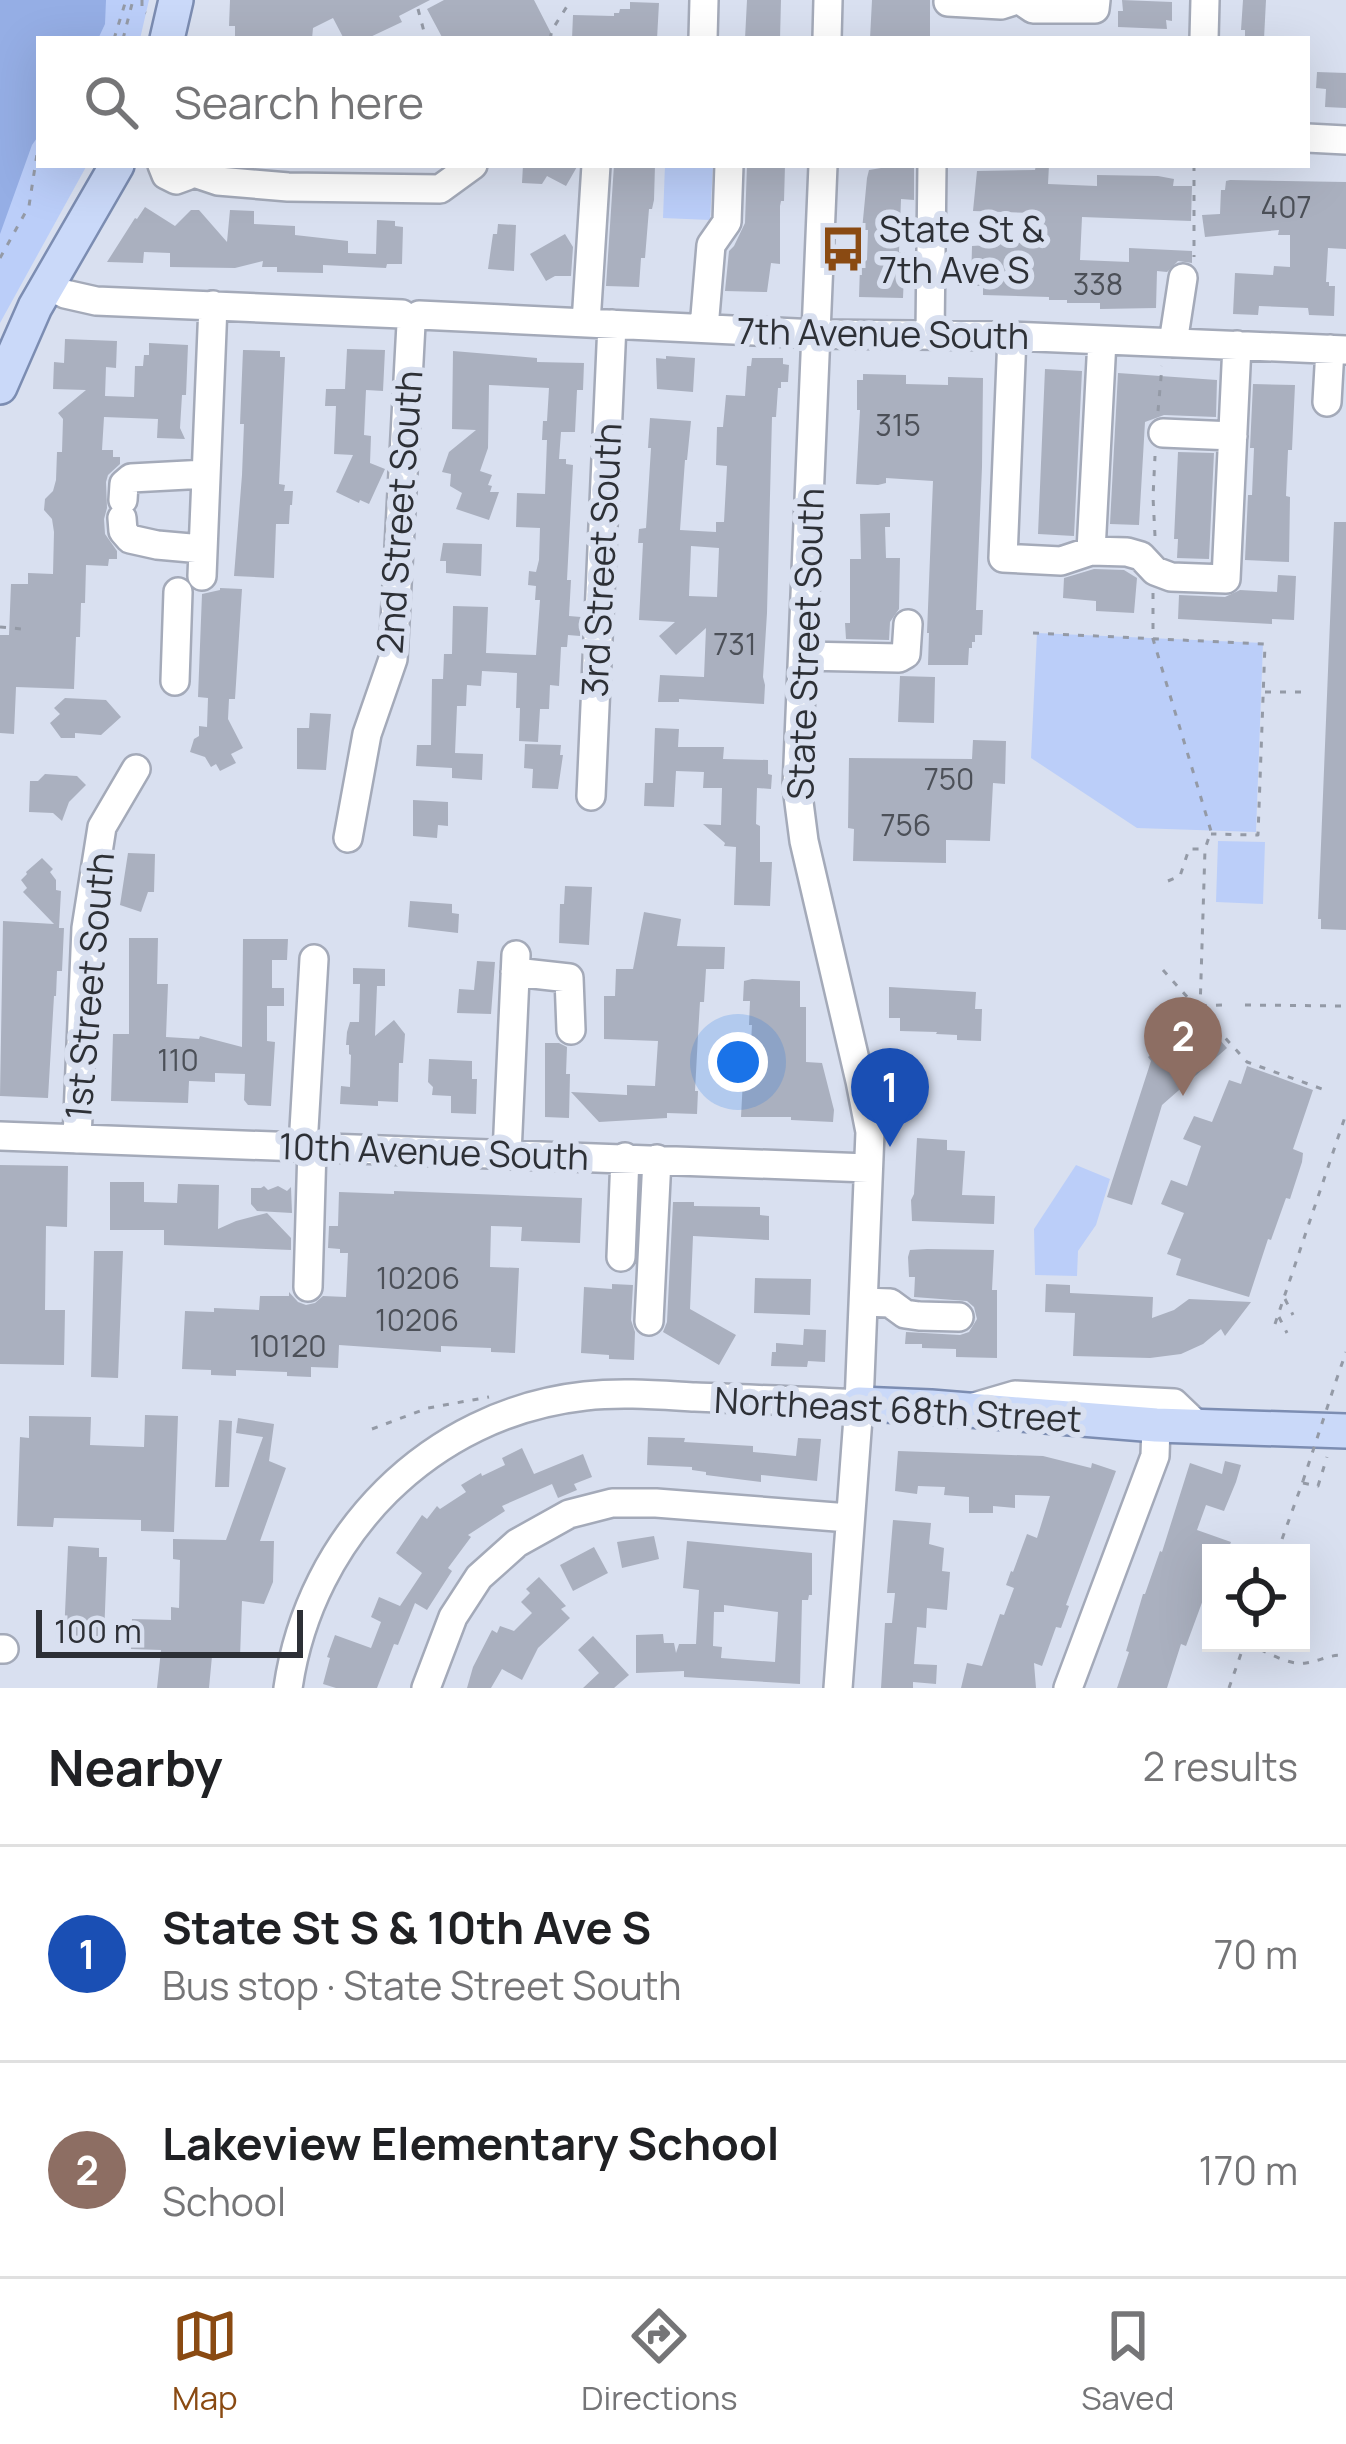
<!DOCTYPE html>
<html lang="en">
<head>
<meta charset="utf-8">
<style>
	:root { --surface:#fff; --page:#f2f2f2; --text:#202124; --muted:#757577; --line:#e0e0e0; --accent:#8a4a12 }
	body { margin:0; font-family:Manrope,sans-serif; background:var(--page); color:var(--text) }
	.controls { position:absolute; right:36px; bottom:36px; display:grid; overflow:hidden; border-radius:0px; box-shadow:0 12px 48px #0002 }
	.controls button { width:108px; height:108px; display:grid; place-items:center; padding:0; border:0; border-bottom:3px solid var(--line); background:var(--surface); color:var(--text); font:60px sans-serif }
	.scale { position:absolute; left:36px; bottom:30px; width:267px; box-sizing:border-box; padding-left:12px; border:6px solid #2d3036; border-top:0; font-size:33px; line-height:42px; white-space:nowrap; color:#2d3036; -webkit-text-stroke:9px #d9e0f0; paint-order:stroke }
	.you { position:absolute; left:738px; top:1062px; width:42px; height:42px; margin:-30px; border:9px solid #fff; border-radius:50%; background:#1a73e8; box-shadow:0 0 0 18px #1a73e833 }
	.badge { display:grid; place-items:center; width:78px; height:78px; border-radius:50%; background:var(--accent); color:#fff; font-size:39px; font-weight:700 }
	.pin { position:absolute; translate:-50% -99px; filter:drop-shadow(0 3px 6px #0008) }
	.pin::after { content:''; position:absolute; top:63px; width:42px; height:36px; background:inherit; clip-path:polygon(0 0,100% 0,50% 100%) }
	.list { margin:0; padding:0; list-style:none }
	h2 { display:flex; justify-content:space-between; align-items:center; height:156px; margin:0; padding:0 48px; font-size:51px }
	h2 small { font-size:39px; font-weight:400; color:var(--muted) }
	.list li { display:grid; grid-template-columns:78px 1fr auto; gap:36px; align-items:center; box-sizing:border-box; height:216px; padding:0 48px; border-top:3px solid var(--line) }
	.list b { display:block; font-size:45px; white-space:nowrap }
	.list p { margin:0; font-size:39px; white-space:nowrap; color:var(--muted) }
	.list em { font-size:39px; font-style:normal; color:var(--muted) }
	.icon { flex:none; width:66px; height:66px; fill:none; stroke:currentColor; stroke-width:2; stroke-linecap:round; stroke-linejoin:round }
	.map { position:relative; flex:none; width:1346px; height:1688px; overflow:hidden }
	.search { position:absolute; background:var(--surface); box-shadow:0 12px 48px #0002; left:36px; right:36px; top:36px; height:132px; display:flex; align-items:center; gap:30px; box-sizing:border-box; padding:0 42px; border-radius:0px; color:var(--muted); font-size:45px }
	.sheet { height:588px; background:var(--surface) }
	nav { display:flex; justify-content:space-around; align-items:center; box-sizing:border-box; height:168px; border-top:3px solid var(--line); background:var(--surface); font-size:33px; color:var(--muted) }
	nav a { display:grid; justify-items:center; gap:6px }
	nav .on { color:var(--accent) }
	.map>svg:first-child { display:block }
	.green { fill:#bbcef9 }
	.water { fill:#95aee5 }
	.building { fill:#aab0bf; fill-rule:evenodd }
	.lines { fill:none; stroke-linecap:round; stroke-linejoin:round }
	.minor-casing { stroke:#a4aab9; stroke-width:32 }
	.major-casing { stroke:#7c8db2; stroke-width:38 }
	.path { stroke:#949aa6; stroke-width:3; stroke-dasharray:6 9; stroke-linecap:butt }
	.minor { stroke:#fff; stroke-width:27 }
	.major { stroke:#cad9f9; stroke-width:33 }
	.path-bridge { stroke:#949aa6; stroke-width:3; stroke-dasharray:6 9; stroke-linecap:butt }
	.labels { text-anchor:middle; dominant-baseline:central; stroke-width:12; stroke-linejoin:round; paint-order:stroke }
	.number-label { font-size:30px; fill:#4c5058 }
	.poi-label { font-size:36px; fill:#2d3036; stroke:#d9e0f0; text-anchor:start }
	.street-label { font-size:36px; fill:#2d3036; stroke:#d9e0f0 }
</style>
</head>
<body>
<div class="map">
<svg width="1346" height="1688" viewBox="0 0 1346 1688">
	<rect width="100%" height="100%" fill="#d9e0f0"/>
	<path class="green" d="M103,0H149L140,39H91Z
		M39,121V165H87L0,323V216Z
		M665,165H713L710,220L663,218Z
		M1037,633L1263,643L1256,832L1137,828L1031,758Z
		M1218,841L1265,842L1263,904L1216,902Z
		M1076,1165L1110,1179L1096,1225L1078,1251L1077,1276L1035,1275L1034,1229Z"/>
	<path class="water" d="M0,0H106L105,24L98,39H39V135L32,145L0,234Z"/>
	<path class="building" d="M230,0H430L399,16L402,22L366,39H344L333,18L313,28L312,39L235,38V26H229Z
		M444,0H534L554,39H443L427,9Z
		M747,0H781L780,39H745Z
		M872,0H930V39H870Z
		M1122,0L1172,2V21L1166,20L1167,29L1118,27V11H1123Z
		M1243,0H1266L1264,39H1245V30H1241Z
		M630,2L659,3L657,39H572L573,15L614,16V13H619L620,9H630Z
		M1317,72L1346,73V108L1325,107L1326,89L1316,88Z
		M523,165H578L566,186L547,176L542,184L522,183Z
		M614,165H655L654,200L652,209H649L645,258H641L639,287L606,286Z
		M747,165H785L784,201H781L780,206V264L771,263L767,292L725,291L729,251L734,246L745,223Z
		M881,165L914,167V200L901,199L899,252H905L903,298L859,297L860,266L867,260L868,230H862L867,178L869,170L881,168Z
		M1036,165H1049L1048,184L1097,186V175L1158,176L1174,179L1173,186H1192L1191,221L1082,217L1080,260L1129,262V248L1192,251V263L1178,261L1167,272L1157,271L1156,308L1100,309V303H1067V300H1049V297L983,295V286H971L972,246L1032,242L1033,213L973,211L977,171L1035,170Z
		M1230,180L1346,182V249L1328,248L1326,282H1329V286H1335L1334,316L1309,315L1308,308L1259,306L1258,315L1233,314L1235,273L1273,275L1274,266L1290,267V235H1278L1279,230L1205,237L1202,215L1220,214L1221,190H1225L1226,181Z
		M145,207L175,226L191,210H199L227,242L230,210L254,211V224L295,226V235L348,241V253L376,254L377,220L395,221V226L403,227L402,264H387L386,268L323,265V273L277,272V267H262L263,261L235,268L170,267V253L144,252L143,263L107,262L135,218L137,219Z
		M498,224L516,225L514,271L488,269L493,234H497Z
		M565,234L573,247L571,276H555L546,281L530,254Z
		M65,339L117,341L116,368L106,367L105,396L134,397L135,366H143L144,355H149V343L188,345L186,395H182L180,428L185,439L157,438L158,419L104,417L102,450H113V457H120V464L108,475L106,482L107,508L104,519L105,534L117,551V559H109L108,566L86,565L85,603H81L80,637H76L74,689L16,687L14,734L0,733V635H9L11,584H28V573L53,574L54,532L52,519L44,510L45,499L53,491L56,480L57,452H62L63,419L58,413L86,390L53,389L54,362L64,363Z
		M347,349L385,350L383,391L366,390L364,435L371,436L370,463L385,469L369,504L360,500L359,503L336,492L353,455L334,454L336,406H325L326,389H345Z
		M243,350L280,351V357H285L279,484L285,485L284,491H293L292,505H290L289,524H276L274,578L234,576L242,475L244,424H240Z
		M453,351L537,358V362L584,363L583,390H577L575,432H561L559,459H566V464L573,465L567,580H571L569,616L581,617L580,636L568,635L567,647H561L559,686L550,685L549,709H540L538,742L519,741L520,708H516L517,673L482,671L481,686L467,685L466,706H457L455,753L483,754L482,780L452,778V768L416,766L417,745H431L432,679H443L444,654H452L453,606L488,607L486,653L536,655L540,600H535L536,586L528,585L529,571L536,572L539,560L540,528L516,527L517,493L545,494L547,440H542L543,421H547L549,388L489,385L488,448L480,471L492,475L488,485L492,486L490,492H499L489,520L456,509L462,493L450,486L451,474L442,472L449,452L476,430L452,429Z
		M666,356L695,358L693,392L657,389L656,358L666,359Z
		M752,358H783V364L789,365L788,382H781V388H778L776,417H772L767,613L763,677L765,685L764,704L679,699V702H658L660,675L704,677L706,628L676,655L659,636L675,622L639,620L643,543H638L639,529L646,528L651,448H648L650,418L691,421L687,460H685L680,530L716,532V522H724L727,466L716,465L717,427H723L726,395L745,396L747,366H751ZM691,546L719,548L717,597L689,596Z
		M1045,369L1082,371L1074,536L1038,534Z
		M1118,373L1217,380L1216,417L1164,415L1145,422L1139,525L1110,524Z
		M863,374L906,375V384L948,385V377L983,378L982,467L976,610H983L982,635H975V642H972V648H969L968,665H928L929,633H927L933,481L886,478V483L878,485L856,484L860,410H857V380H863Z
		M1253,384L1295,385L1292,450H1288L1286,496L1290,497L1289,562L1245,560L1248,495H1252L1254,448H1250Z
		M1178,452L1214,453L1209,559L1177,558L1178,539H1174Z
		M890,513V527H885L886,558H900L899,609L890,622L889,640L846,639L845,623H850V559H861L860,514Z
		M1334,522H1346V930L1321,929V919H1318Z
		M443,543L482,544L481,576L446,573V561H440Z
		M1094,569L1124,570L1137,578L1134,613L1096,611V601L1063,598L1064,578Z
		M1278,575L1296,576L1294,620L1272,619V624L1178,619L1179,595L1225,597L1240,590L1277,592Z
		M220,588L242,589L235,699H229L228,719L243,748L231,754L236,763L220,771L216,764L211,767L205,757L190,752L194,739L199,736V726L207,727L208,698L198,697L202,594L220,590Z
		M900,676L935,677L934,723L898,722Z
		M65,698L106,700L121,717L101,735L75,733V738H61L50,723L60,714L54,708Z
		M310,713L331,714L326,770L297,769V728H309Z
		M655,728L679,729L678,747H724L723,759L768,760V774L772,775L771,789L757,788L756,824L760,826V862H772L770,906L734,905L736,847L724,846L725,843L703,824L721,825L722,788H703L704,772L676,771L674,807L644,806L645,783H653Z
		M973,740L1006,741L1005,784L993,783L990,841L946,840V863L853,861L854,829L848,828L849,758L972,759Z
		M525,744L561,745L560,755H563L558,789L532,788L533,769L524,768Z
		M45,774L77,776L86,785L69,802L62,821L53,813L29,812L30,781H38Z
		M413,800L448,802V826L438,825L437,838L413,836Z
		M128,853L155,854L154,892H148L141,912L120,905Z
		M42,858L53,869L50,872L56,880V890L61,891L59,928H64L62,971H57L56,996H54L48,1098L0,1096L3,921L54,924L23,892L27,888L21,880L27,874L26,872Z
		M565,886L592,887L589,945L559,943L560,904H564Z
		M410,901L452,904V913L459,914L458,933L408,927Z
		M644,912L681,919L677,946L725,947L724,969H706L704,1002H700L698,1035L695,1091H698L697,1114L667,1113V1118L599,1122L571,1092L627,1095V1085L655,1086L658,1041L604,1039V996H615L616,969H633Z
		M129,938H158L157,984H168L166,1037L199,1039L200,1036L242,1047L243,939H288L287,960H272V988H284V1006H267V1041L275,1042L271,1106L248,1105L244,1100L245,1074L215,1073V1082L189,1081L188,1103L111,1101L113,1034H129Z
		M477,961L495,962L491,1014L457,1013L459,989L474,990Z
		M353,968L385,969V986H377L375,1036L394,1020L405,1034L403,1063H399L398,1102L378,1101V1106L340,1104L341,1086L350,1087L351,1055L349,1054V1045H346L347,1032L350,1022H359L360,984H353Z
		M752,979L800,981V1007H806V1062L822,1063L834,1110L833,1122L791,1120V1117H741L744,1060H750L752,1025H749L750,1001H743L744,981Z
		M889,987L976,992L975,1009H982L981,1041L957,1040V1035L936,1034L937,1032L900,1031V1018H889Z
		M1197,1014L1227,1048L1162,1105L1132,1205L1107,1197L1151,1061L1148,1057Z
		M545,1043H559L567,1047L566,1074H570L569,1118L545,1117Z
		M429,1059L472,1061V1079H477L476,1114L451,1113V1096L432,1095L433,1087L428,1082Z
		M1247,1066L1313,1090L1293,1149L1303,1153L1302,1162L1290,1199L1286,1198L1271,1240L1268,1239L1249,1297L1176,1275L1181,1259L1167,1254L1184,1213L1161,1204L1171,1180L1187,1186L1201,1146L1183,1139L1194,1116L1212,1122L1229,1080L1241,1084Z
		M917,1138L947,1140V1150L965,1151L962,1195L995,1196L994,1224L912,1221L911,1200L914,1194Z
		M0,1165L68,1166L67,1227L46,1226L45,1310H65L64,1365L0,1364Z
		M110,1182H144V1202L177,1203L178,1184L219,1185L218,1229L236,1221L267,1213L291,1238V1250L164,1245V1230H110Z
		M264,1186L268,1190L278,1186L287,1191L291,1187L292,1213L257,1211L251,1204V1188H261Z
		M394,1191L582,1198L580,1243L521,1241L522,1227L491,1226L490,1267L519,1268L515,1353L491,1352V1348L441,1346V1352L339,1345L338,1368L311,1367V1377L287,1376V1372L236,1370V1376L211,1375V1370L182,1369L185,1311L214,1312V1308L259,1310L260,1296H289V1292L298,1302L306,1305L315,1303L323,1296L346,1297L348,1253H340V1249L328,1248L329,1226H338L339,1192L394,1194Z
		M673,1202H694V1206L760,1207V1215L769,1216V1240L693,1236L690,1309L736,1335L719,1365L663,1332L667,1322Z
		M927,1249L994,1250L992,1290H997V1358L956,1357V1349L922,1348V1344H905L906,1332L960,1335L969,1332L977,1319L974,1307L967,1301L914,1297L915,1277H909L908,1257L910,1250Z
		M94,1251H123L118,1378L91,1377Z
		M755,1278L811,1279L810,1315L754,1313Z
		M612,1284L633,1285L631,1320L635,1332L634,1360L609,1359V1355L581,1353L584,1287L612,1289Z
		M1046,1284L1070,1285V1293L1153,1297L1152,1318L1174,1310L1189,1299L1251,1302L1225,1336L1221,1329L1203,1344L1181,1354L1150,1358L1073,1356L1075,1313L1045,1312Z
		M804,1329L826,1330L825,1362L808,1361L807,1367L771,1366L772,1352H776V1343L803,1345Z
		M145,1415L178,1416L174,1532L141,1531V1520L54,1518L53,1527L17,1526L20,1437L29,1438V1416L91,1417L90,1445L144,1447Z
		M238,1418L274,1424L269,1461L286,1468L260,1541H274L273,1582L264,1604L242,1601L240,1657L212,1656L209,1688H157L161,1650L131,1649L132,1619L171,1620V1607L179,1608L180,1560L173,1559V1539L226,1540L263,1437L236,1433Z
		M219,1420L232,1421L229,1487H215Z
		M648,1437L685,1438L684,1442L753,1446V1452L796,1456L798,1438L821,1439L817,1481L761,1475V1482L745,1480L706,1475V1472L692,1470V1467L647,1465Z
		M522,1448L534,1474L583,1454L592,1477L574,1484L577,1490L558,1498L552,1484L502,1506L505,1511L468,1535L471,1537L448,1568L452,1571L427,1610L415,1603L398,1645L394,1644L377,1688H336L323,1684L330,1658L327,1657L335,1635L371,1648L381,1622L371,1617L379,1597L400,1606L422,1573L396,1553L422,1515L427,1519L437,1506L440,1509L466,1492L461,1485L481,1473L482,1476L505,1465L502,1458Z
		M898,1451L1043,1456L1091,1468L1092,1463L1116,1471L1066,1605L1069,1606L1061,1628L1056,1627L1042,1666L1034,1663L1036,1688H961L967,1663L982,1666L1000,1614L1004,1615L1014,1588L1006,1585L1011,1571L1013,1572L1027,1534L1037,1538L1050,1496L1015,1495V1508L993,1506V1513H969V1497L944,1495L945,1487L918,1486L917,1494L895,1491Z
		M1225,1461L1241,1465L1236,1482L1224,1511L1206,1505L1197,1530L1231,1542L1227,1553H1211V1578L1186,1646L1181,1644L1167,1688H1117L1129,1652L1126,1651L1143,1594H1145L1160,1551L1162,1552L1190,1463L1222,1474Z
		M893,1520L931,1523L929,1544L944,1548L942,1571L950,1572L947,1610L927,1608L926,1628L917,1627L914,1664L937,1665L936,1684L913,1682V1688H881L885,1623H892L895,1593H887Z
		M654,1536L659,1559L622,1568L617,1542Z
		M687,1541L812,1553V1595H809L808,1600H802L800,1684L684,1677V1671L636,1673V1635L663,1634L664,1643H674L676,1653L679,1644H696L699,1590L683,1588ZM724,1605L778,1612L775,1662L721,1658L722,1647L713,1646L714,1612H724Z
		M68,1546L99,1548V1557H107L104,1637L64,1635Z
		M594,1547L608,1573L573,1591L560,1565Z
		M539,1577L566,1606L561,1609L570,1618L538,1648L522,1680L502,1669L491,1688H467L473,1667L492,1630L497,1633L500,1626L514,1631L532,1613L521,1602L530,1593L526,1589Z
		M593,1636L629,1675L614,1688H583L599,1673L578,1650Z"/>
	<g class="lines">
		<g class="minor-casing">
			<path id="minor" d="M1020,0L1033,9H1095L1096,0
				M948,2L1001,5L1017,0
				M703,39L704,0
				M827,39L828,0
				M1204,39L1205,0
				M1307,138L1346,140
				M162,165L166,175L176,180L187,176L192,165
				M823,165L797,787L804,841L860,1081L870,1132L859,1404L838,1688
				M191,172L218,181L288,187L440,189L473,165
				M47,285L65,294L96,301L402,314
				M419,315L817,334L1012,336L1346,350
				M586,323L596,165
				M704,328L711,245L727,222L729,165
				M930,334L932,165
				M1012,336L1003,558L1061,561L1091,551L1127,552L1141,556L1155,571L1171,577L1226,579L1237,345
				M1173,343L1183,278
				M1327,402L1330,349
				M1163,433L1233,436
				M123,500L124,484L131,478L206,474
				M122,518L123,531L130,539L157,545L202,549
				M1091,551L1102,340
				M202,576L213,305
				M803,656L899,658L906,654L908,624
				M175,681L178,592
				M591,796L612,324
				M348,838L367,734L393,659L411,324
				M515,972L569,978L571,1030
				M0,1136L868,1168
				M77,1139L86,928L102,827L136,769
				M303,1146L314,959
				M507,1154L516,955
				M621,1257L625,1157
				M308,1287L312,1147
				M864,1302L890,1303L905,1314L919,1316L959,1317
				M649,1321L657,1159
				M974,1407L1015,1395L1174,1403L1198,1426
				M0,1649H4
				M288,1688C310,1535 430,1413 585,1396C621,1392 658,1395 695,1397C749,1399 804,1401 859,1404
				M426,1688L453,1617L479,1577L517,1543L569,1514L612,1503H656L849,1518
				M1068,1688L1155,1456L1156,1425"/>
		</g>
		<g class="major-casing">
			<path id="major" d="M167,39L176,0
				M0,387L35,307L117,165
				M859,1404L931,1407L1156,1425L1346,1431"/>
		</g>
		<path class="path" d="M142,0V11L146,13
			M418,9L426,39
			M114,39L126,0
			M123,39L133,0
			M550,39L552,30L571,0
			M1194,165V257
			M0,258L29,206L39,141
			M1158,411L1162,366
			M1155,536L1153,497L1155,456
			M1153,593V639L1211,831L1205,849L1200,1010L1247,1062L1325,1090
			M0,627L22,629
			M1033,633L1265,644L1258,835L1211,834
			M1265,692H1310
			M1168,881L1180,876L1189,849H1205
			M1163,970L1198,1009
			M1245,1005L1346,1006
			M1201,1006L1223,1005
			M1285,1299L1293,1315
			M1279,1317L1287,1333
			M1275,1324L1346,1114
			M1336,1381L1346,1352
			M372,1429L428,1408L489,1397
			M1303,1483L1318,1486L1327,1457
			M1277,1553L1303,1481
			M1247,1643C1263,1650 1288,1666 1306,1663C1321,1661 1331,1653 1346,1656
			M1229,1688L1244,1645"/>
		<use href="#minor" class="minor"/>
		<use href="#major" class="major"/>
		<path class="path-bridge" d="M1303,1481L1336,1381"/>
	</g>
	<defs>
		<g id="bus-bare" transform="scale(3.6)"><path d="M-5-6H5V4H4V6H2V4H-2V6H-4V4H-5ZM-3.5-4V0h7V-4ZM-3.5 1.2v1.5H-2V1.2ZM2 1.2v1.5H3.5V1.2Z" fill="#8a4a12" stroke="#d9e0f0" stroke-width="2.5" paint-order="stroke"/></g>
	</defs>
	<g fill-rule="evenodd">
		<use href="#bus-bare" x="843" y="249"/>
	</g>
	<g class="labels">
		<g class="number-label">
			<text x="1286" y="206">407</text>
			<text x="1098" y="283">338</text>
			<text x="898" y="424">315</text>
			<text x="735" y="643">731</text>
			<text x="949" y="778">750</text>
			<text x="906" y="824">756</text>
			<text x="178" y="1059">110</text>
			<text x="418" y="1277">10206</text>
			<text x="417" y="1319">10206</text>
			<text x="288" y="1345">10120</text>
		</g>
		<g class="poi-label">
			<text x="879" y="228">State St &amp;<tspan x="879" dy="41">7th Ave S</tspan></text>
		</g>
		<g class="street-label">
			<text transform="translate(883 333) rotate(1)">7th Avenue South</text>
			<text transform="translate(399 512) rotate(-86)">2nd Street South</text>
			<text transform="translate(601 560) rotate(-87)">3rd Street South</text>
			<text transform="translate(805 644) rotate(-88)">State Street South</text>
			<text transform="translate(89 986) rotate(-85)">1st Street South</text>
			<text transform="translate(434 1151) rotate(2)">10th Avenue South</text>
			<text transform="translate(898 1409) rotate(3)">Northeast 68th Street</text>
		</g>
	</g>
</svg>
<div class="controls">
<button><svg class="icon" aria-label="locate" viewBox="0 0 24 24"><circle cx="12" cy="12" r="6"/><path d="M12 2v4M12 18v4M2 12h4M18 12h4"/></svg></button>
</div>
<div class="scale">100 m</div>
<div class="you"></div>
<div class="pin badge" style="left:890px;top:1147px;background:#1a4fb4">1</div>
<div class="pin badge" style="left:1183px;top:1096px;background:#8d6e63">2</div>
<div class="search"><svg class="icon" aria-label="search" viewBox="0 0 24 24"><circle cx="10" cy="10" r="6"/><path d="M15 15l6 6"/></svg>Search here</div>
</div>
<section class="sheet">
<h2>Nearby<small>2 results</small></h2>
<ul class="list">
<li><span class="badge" style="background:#1a4fb4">1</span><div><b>State St S &amp; 10th Ave S</b><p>Bus stop · State Street South</p></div><em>70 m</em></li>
<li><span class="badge" style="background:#8d6e63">2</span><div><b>Lakeview Elementary School</b><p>School</p></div><em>170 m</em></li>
</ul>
</section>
<nav>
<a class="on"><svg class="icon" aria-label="map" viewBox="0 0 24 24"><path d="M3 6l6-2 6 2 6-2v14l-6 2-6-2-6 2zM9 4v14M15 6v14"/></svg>Map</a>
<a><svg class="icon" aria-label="directions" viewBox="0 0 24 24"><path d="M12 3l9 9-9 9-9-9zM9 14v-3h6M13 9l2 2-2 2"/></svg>Directions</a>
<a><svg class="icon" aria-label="saved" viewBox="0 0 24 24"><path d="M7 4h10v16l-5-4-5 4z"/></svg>Saved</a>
</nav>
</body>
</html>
